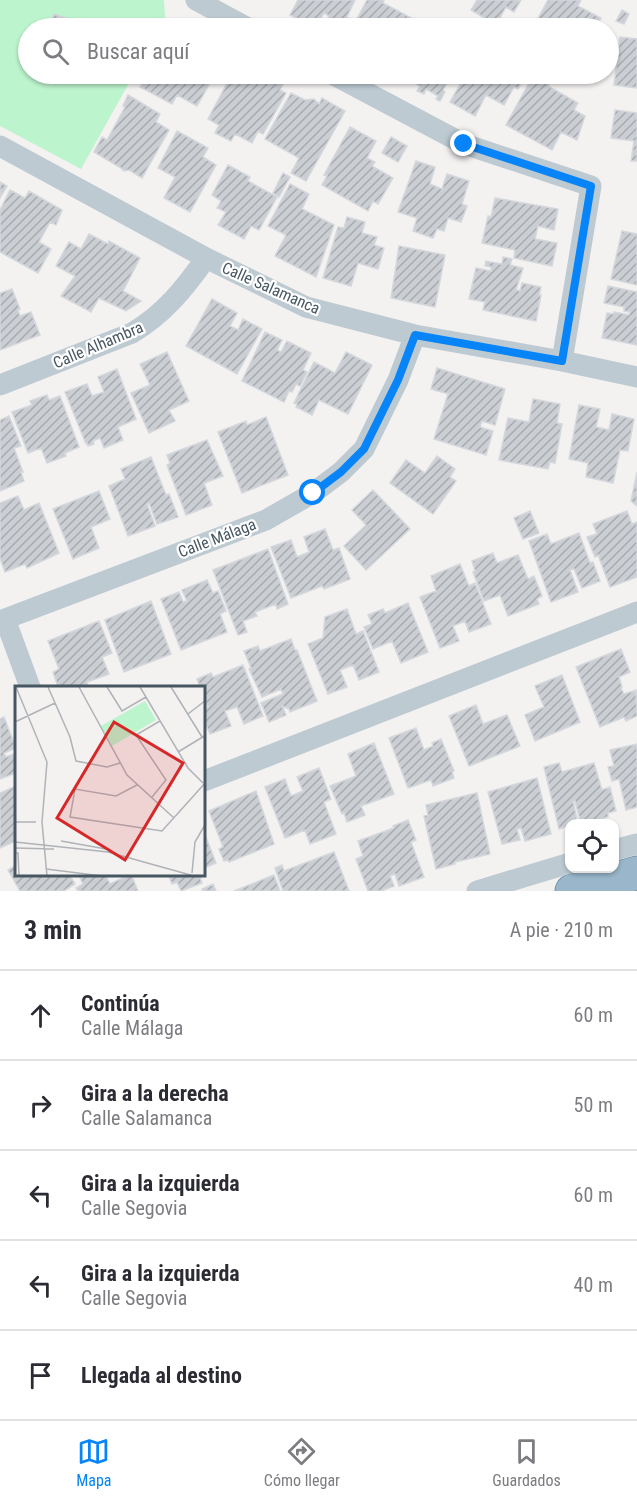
<!DOCTYPE html>
<html lang="es">
<head>
<meta charset="utf-8">
<style>
	:root { --surface:#fff; --page:#f7f7f7; --text:#2b2b33; --muted:#7c7c81; --line:#e1e1e2; --accent:#0684f8 }
	body { margin:0; font-family:"Roboto Condensed",sans-serif; background:var(--page); color:var(--text) }
	.controls { position:absolute; right:18px; bottom:18px; display:grid; overflow:hidden; border-radius:12px; box-shadow:0 2px 4px #0004 }
	.controls button { width:54px; height:54px; display:grid; place-items:center; padding:0; border:0; border-bottom:2px solid var(--line); background:var(--surface); color:var(--text); font:30px sans-serif }
	.stop { position:absolute; width:18px; height:18px; margin:-14px; border:4px solid #0684f8; border-radius:50%; background:#fff }
	.stop.end { background:#0684f8; border-color:#fff; box-shadow:0 2px 6px #0008 }
	.list { margin:0; padding:0; list-style:none }
	h2 { display:flex; justify-content:space-between; align-items:center; height:78px; margin:0; padding:0 24px; font-size:26px }
	h2 small { font-size:20px; font-weight:400; color:var(--muted) }
	.list li { display:grid; grid-template-columns:39px 1fr auto; gap:18px; align-items:center; box-sizing:border-box; height:90px; padding:0 24px; border-top:2px solid var(--line) }
	.list b { display:block; font-size:22px; white-space:nowrap }
	.list p { margin:0; font-size:20px; white-space:nowrap; color:var(--muted) }
	.list em { font-size:20px; font-style:normal; color:var(--muted) }
	.icon { flex:none; width:33px; height:33px; fill:none; stroke:currentColor; stroke-width:2; stroke-linecap:round; stroke-linejoin:round }
	.map { position:relative; flex:none; width:637px; height:891px; overflow:hidden }
	.search { position:absolute; background:var(--surface); box-shadow:0 2px 4px #0004; left:18px; right:18px; top:18px; height:66px; display:flex; align-items:center; gap:15px; box-sizing:border-box; padding:0 21px; border-radius:33px; color:var(--muted); font-size:22px }
	.sheet { height:528px; background:var(--surface) }
	nav { display:flex; justify-content:space-around; align-items:center; box-sizing:border-box; height:84px; border-top:2px solid var(--line); background:var(--surface); font-size:16px; color:var(--muted) }
	nav a { display:grid; justify-items:center; gap:3px }
	nav .on { color:var(--accent) }
	.map>svg:first-child { display:block }
	.green { fill:#bcf4cd }
	.building { fill:url(#building-hatch); stroke:#d4d8dd; stroke-width:1.5 }
	.lines { fill:none; stroke-linecap:round; stroke-linejoin:round }
	.trunk-casing { stroke:#6f94b0; stroke-width:35 }
	.minor { stroke:#bdcad2; stroke-width:21 }
	.trunk { stroke:#99b6cb; stroke-width:33 }
	.route { stroke:#0684f8; stroke-width:8 }
	.labels { text-anchor:middle; dominant-baseline:central; stroke-width:4.5; stroke-linejoin:round; paint-order:stroke }
	.street-label { font-size:16px; fill:#475761; stroke:#fff }
	.inset-road { fill:none; stroke:#afb3b7; stroke-width:1.5 }
	.view { fill:#d62828; fill-opacity:0.15; stroke:#d62828; stroke-width:3 }
	.inset-edge { fill:none; stroke:#475761; stroke-width:3 }
</style>
</head>
<body>
<div class="map">
<svg width="637" height="891" viewBox="0 0 637 891">
	<defs>
		<pattern id="building-hatch" width="6" height="6" patternUnits="userSpaceOnUse" patternTransform="scale(1.5)"><rect width="6" height="6" fill="#cbcfd4"/><path d="M-1 1l2-2M0 6l6-6M5 7l2-2" fill="none" stroke="#a7abaf"/></pattern>
	</defs>
	<rect width="100%" height="100%" fill="#f4f1f1"/>
	<path class="green" d="M0,0H164L165,17L159,28H68L71,20L54,14L48,28H28V74H134L81,169L0,126Z"/>
	<path class="building" d="M298,0H355L347,17L350,19L345,28H322L329,16L324,13L316,28L290,15Z
		M367,0H384L383,3L417,21L413,28H352Z
		M477,0H521L514,12L506,7L496,25L471,10Z
		M548,0H581L578,6L601,18L595,28H536L537,25L535,24Z
		M622,10L629,14L624,24L616,21Z
		M54,14L72,20L68,28H48Z
		M620,37L637,39V88L614,85Z
		M148,74H215L197,106L177,95L172,104L140,87Z
		M232,74H263L283,84L280,90L286,93L263,134L258,131L252,143L235,134L231,141L215,133L219,125L208,119Z
		M396,74H452L443,90L445,92L440,101L436,99L438,96L426,89L424,94L417,91L420,86L400,75L398,79L394,76Z
		M466,74H526L518,89L514,87L504,105L486,95L475,116L450,102Z
		M530,74H555L548,86L578,103L574,110L585,116L577,140L561,132L552,150L506,125L530,81L527,79Z
		M291,93L305,100L314,99L319,104L322,98L345,111L306,181L291,173L299,158L265,139Z
		M128,95L160,114L156,122L169,130L142,178L129,170L124,171L121,168L94,152L102,137L107,140L125,107L123,106Z
		M615,110L637,113V161H631L634,141L611,138Z
		M350,127L376,141L367,158L375,162L372,166L393,178L378,204L373,201L368,211L322,185L327,176L324,175Z
		M177,131L208,148L203,157L216,165L190,212L164,198L175,177L158,168Z
		M391,137L407,146L398,162L382,153Z
		M416,161L435,167L430,184L442,189L447,174L469,181L462,204L467,206L461,222L448,218L444,231L437,229L433,238L413,231L417,218L398,212Z
		M228,165L250,177L248,181L277,197L259,230L251,226L244,239L218,225L226,212L217,208L221,201L212,195Z
		M283,173L290,177L279,197L273,193Z
		M0,182L7,186L0,198Z
		M290,184L309,194L302,209L334,225L316,277L275,256L286,235L268,226Z
		M10,190L25,198L29,191L62,210L56,225L50,222L39,242L51,249L38,273L0,252V210Z
		M495,198L558,209L554,230L538,226L535,239L557,243L552,266L514,258L515,250L482,243L488,216L491,217Z
		M347,217L365,222L362,233L377,237L374,245L384,248L378,269L358,263L351,286L323,278L338,227L344,228Z
		M622,231L637,234V285L611,279Z
		M89,234L108,244L109,241L140,258L123,291L141,301L126,311L99,298L91,312L61,296L75,276L56,266L69,242L81,249Z
		M399,246L445,255L435,307L391,298Z
		M503,257L512,259L510,265L523,268L516,290L520,291L522,283L541,287L539,295H541L536,321L483,310L485,302L469,299L476,268L491,271V267L485,266L486,261L502,264Z
		M608,286L637,292V345L602,338L607,313L614,314V312L629,315L630,312L624,311V307L604,303Z
		M12,289L20,309L18,310L20,316L31,312L40,335L0,350V293Z
		M212,299L237,313L230,326L238,330L243,319L262,329L237,374L186,346Z
		M265,332L282,340L277,350L281,352L287,341L311,353L303,370L307,372L300,386L296,384L292,392L289,391L284,402L242,381Z
		M167,352L189,401L169,410L175,421L149,433L131,393L150,385L140,364Z
		M346,352L372,365L348,414L319,400L312,415L296,407L297,404L294,403L314,362L335,373Z
		M437,368L505,389L495,425L482,421L480,427L493,431L486,455L434,439L448,394L431,389Z
		M117,369L136,419L118,427L123,440L104,448L100,438L93,441L94,444L88,446L87,443L86,444L65,392L87,384L92,396L104,392L98,377Z
		M47,395L49,400L60,396L79,447L65,453L66,456L47,463L41,448L28,453L12,412L32,405L30,401Z
		M533,399L560,404L557,423L562,424L555,463L550,462L548,469L499,460L508,418L529,422Z
		M579,405L600,409L596,427L609,430L612,414L634,419L628,451L620,450L613,483L586,477L588,463L569,459Z
		M9,416L21,446L14,448L23,472H21L24,481L0,491V420Z
		M266,417L288,475L242,493L218,432L246,421L247,425Z
		M207,440L223,476L204,483L212,505L186,515L167,465L170,463L167,455Z
		M437,456L455,469L450,477L456,481L433,514L390,483L406,460L425,473Z
		M151,457L166,495L169,494L178,517L157,524L149,503L147,504L155,526L128,536L109,486L125,479L121,469Z
		M637,472V506L631,501Z
		M373,490L410,529L366,570L344,546L366,525L352,510Z
		M99,491L110,519L91,527L99,548L73,559L53,509Z
		M18,496L24,510L39,503L59,553L27,568L25,564L5,572L0,558V503Z
		M530,511L539,533L523,539L514,518Z
		M627,511L632,524L637,522V577L610,587L598,555L595,557L587,537L597,534L593,524Z
		M325,529L333,550L339,548L350,579L324,589L322,586L291,598L271,547L291,540L297,557L309,552L304,537Z
		M579,533L590,563L593,562L600,581L582,588L574,569L570,570L578,592L551,602L529,541L547,534L551,544Z
		M268,549L288,604L277,609L276,604L255,612L257,616L243,621L247,632L238,635L213,570Z
		M493,553L497,563L518,555L528,579L534,576L542,596L537,599L539,604L508,616L500,595L484,601L473,572L475,571L472,561Z
		M460,564L469,586L475,583L491,624L469,632L465,621L453,626L459,641L440,648L420,597L436,591L431,576Z
		M207,580L213,593L218,591L226,611L220,614L227,632L181,650L161,599L179,592L183,602L187,601L182,590Z
		M151,601L171,654L124,672L105,620Z
		M408,603L428,652L401,663L392,641L373,649L364,627L372,624L368,615L383,609L385,613Z
		M347,609L356,634L363,631L379,672L359,680L353,665L340,670L347,687L328,694L308,644L323,638L325,617Z
		M99,621L112,653L102,657L109,674L87,682L88,687H58L53,672L59,669L48,641Z
		M291,639L295,650H297L317,701L290,712L289,709L282,706L286,715L269,722L261,703L283,694L281,689L262,697L249,669L251,668L244,651L258,646L260,651Z
		M621,649L630,672L619,677L622,687L621,688L624,694L636,690L637,716L626,721L624,717L600,727L576,667Z
		M243,665L263,716L244,724L237,707L225,711L231,726L210,734L204,720V709L208,707L204,698V687H200L197,679L211,673L213,677Z
		M562,675L580,722L535,741L525,715L544,707L535,686Z
		M476,705L483,724L507,715L520,746L469,766L449,716Z
		M4,717L16,748L4,753L6,757L16,753V773L0,779V719Z
		M416,728L424,750L433,746L432,743L441,739L454,771L452,772L454,778L433,786L431,780L408,788L389,738Z
		M374,743L394,794L361,806L365,815L347,822L344,813L342,814L330,786L356,776L348,754Z
		M637,744V807L626,810L619,779L612,781L608,767L614,766L610,750Z
		M559,763L562,772L594,763L602,790L610,787L616,811L608,813V817L581,824L575,801H573L578,824H570V826L559,829L544,767Z
		M319,768L331,799L324,802L336,834L310,844L305,830L285,838L265,787L285,779L291,796L303,791L297,777Z
		M537,778L551,834L525,841L521,828L517,829L520,840L502,844L488,792Z
		M16,786V841L0,848V793Z
		M256,791L274,844L229,862L228,860L224,861L219,849L223,847L209,811Z
		M477,793L490,854L455,862V864L436,869L424,816L428,815L426,805Z
		M408,820L416,840L411,842L424,877L399,886L395,874L390,876L394,886L381,891H368L356,859L363,856L358,841L394,828L393,826Z
		M204,832L216,863L204,868Z
		M334,852L349,891H283L275,868L282,865L284,871Z
		M16,865V874H69L75,884L64,891H20L8,870Z
		M81,874H105L110,884L131,874L138,891H78L76,888L83,884L79,876Z
		M168,874H199L202,883L181,891L177,882L172,884Z
		M274,875L280,891H234Z
		M213,884L216,891H203L202,889Z"/>
	<g class="lines">
		<g class="trunk-casing">
			<path id="trunk" d="M572,891L637,873"/>
		</g>
		<path class="minor" d="M196,0L248,28
			M332,74L464,144L591,186L562,361
			M0,146L206,258L306,307L415,335L562,361L637,377
			M0,385L132,333C164,314 185,288 206,258
			M30,687L5,619L266,520L313,493L341,472L364,449L398,380L415,335
			M204,781L637,612
			M614,850L637,844
			M477,891L570,863"/>
		<use href="#trunk" class="trunk"/>
	</g>
	<g class="lines">
		<path class="route" d="M313,493L341,472L364,449L398,380L415,335L562,361L591,186L464,144"/>
	</g>
	<g class="labels">
		<g class="street-label">
			<text transform="translate(271 288) rotate(24)">Calle Salamanca</text>
			<text transform="translate(98 345) rotate(-23)">Calle Alhambra</text>
			<text transform="translate(217 538) rotate(-21)">Calle Málaga</text>
		</g>
	</g>
	<g transform="translate(15 686)">
		<rect width="190" height="190" fill="#f4f1f1"/>
		<path d="M130,15L141,34L97,60L86,40Z" fill="#bcf4cd"/>
		<path class="inset-road" d="M1,1L32,76L27,136L32,190M33,1L55,51L61,75L92,81L105,77M64,1L112,89L159,132M92,1L107,25L131,11M125,1L173,82L188,97M156,1L187,51M173,28L191,14M0,36L40,17M163,66L191,49M0,74V100M122,99L101,110L60,103L55,131L147,145L191,96M137,111L151,94L121,49L145,35M0,136H21M46,155L91,163M0,156L93,166L179,190M0,162L39,163M0,167H3L4,190M31,183L87,190M177,187L180,156L191,137"/>
		<path class="view" d="M99,36L168,77L110,174L42,132Z"/>
		<rect width="190" height="190" class="inset-edge"/>
	</g>
</svg>
<div class="controls">
<button><svg class="icon" aria-label="locate" viewBox="0 0 24 24"><circle cx="12" cy="12" r="6"/><path d="M12 2v4M12 18v4M2 12h4M18 12h4"/></svg></button>
</div>
<div class="stop" style="left:313px;top:493px"></div>
<div class="stop end" style="left:464px;top:144px"></div>
<div class="search"><svg class="icon" aria-label="search" viewBox="0 0 24 24"><circle cx="10" cy="10" r="6"/><path d="M15 15l6 6"/></svg>Buscar aquí</div>
</div>
<section class="sheet">
<h2>3 min<small>A pie · 210 m</small></h2>
<ul class="list">
<li><svg class="icon" aria-label="ahead" viewBox="0 0 24 24"><path d="M12 20V5M6 11l6-6 6 6"/></svg><div><b>Continúa</b><p>Calle Málaga</p></div><em>60 m</em></li>
<li><svg class="icon" aria-label="right" viewBox="0 0 24 24"><path d="M7 20v-9h11M14 6l5 5-5 5"/></svg><div><b>Gira a la derecha</b><p>Calle Salamanca</p></div><em>50 m</em></li>
<li><svg class="icon" aria-label="left" viewBox="0 0 24 24"><path d="M17 20v-9H6M10 6l-5 5 5 5"/></svg><div><b>Gira a la izquierda</b><p>Calle Segovia</p></div><em>60 m</em></li>
<li><svg class="icon" aria-label="left" viewBox="0 0 24 24"><path d="M17 20v-9H6M10 6l-5 5 5 5"/></svg><div><b>Gira a la izquierda</b><p>Calle Segovia</p></div><em>40 m</em></li>
<li><svg class="icon" aria-label="arrive" viewBox="0 0 24 24"><path d="M6 21V4h12l-3 4 3 4H6"/></svg><div><b>Llegada al destino</b></div></li>
</ul>
</section>
<nav>
<a class="on"><svg class="icon" aria-label="map" viewBox="0 0 24 24"><path d="M3 6l6-2 6 2 6-2v14l-6 2-6-2-6 2zM9 4v14M15 6v14"/></svg>Mapa</a>
<a><svg class="icon" aria-label="directions" viewBox="0 0 24 24"><path d="M12 3l9 9-9 9-9-9zM9 14v-3h6M13 9l2 2-2 2"/></svg>Cómo llegar</a>
<a><svg class="icon" aria-label="saved" viewBox="0 0 24 24"><path d="M7 4h10v16l-5-4-5 4z"/></svg>Guardados</a>
</nav>
</body>
</html>
